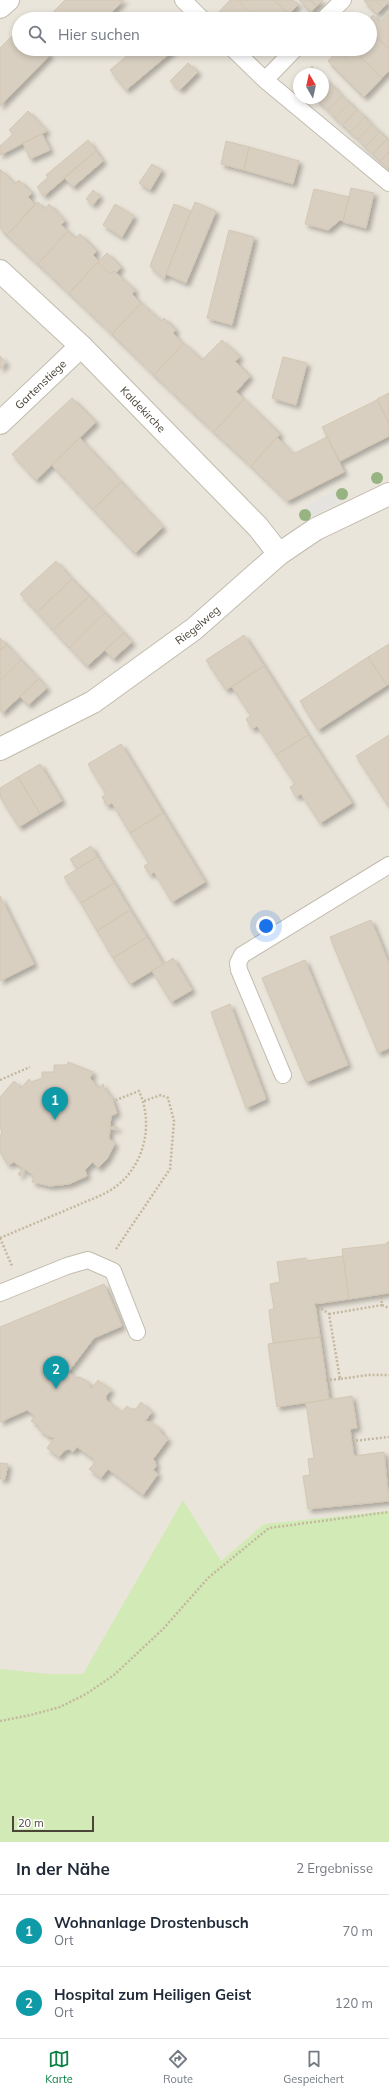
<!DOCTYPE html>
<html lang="de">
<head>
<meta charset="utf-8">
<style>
	:root { --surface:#fff; --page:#f6f6f7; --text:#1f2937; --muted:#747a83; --line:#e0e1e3; --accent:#0b8043 }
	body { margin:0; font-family:Mulish,sans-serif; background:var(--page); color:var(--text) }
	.compass { position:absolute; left:293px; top:68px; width:36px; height:36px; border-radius:50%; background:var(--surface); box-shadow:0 2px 6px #0003; rotate:351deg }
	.scale { position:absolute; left:12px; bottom:10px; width:82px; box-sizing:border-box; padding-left:4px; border:2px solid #4b4439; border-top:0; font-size:11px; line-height:14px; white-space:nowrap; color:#4b4439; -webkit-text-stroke:3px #fff; paint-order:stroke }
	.you { position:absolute; left:266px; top:926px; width:14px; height:14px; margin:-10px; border:3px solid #fff; border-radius:50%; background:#1a73e8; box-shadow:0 0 0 6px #1a73e833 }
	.badge { display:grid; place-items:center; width:26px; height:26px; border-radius:50%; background:var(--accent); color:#fff; font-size:13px; font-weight:700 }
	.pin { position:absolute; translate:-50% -33px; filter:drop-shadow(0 1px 2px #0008) }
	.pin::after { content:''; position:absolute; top:21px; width:14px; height:12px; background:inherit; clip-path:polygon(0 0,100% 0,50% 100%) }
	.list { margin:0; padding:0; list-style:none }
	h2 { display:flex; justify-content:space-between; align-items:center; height:52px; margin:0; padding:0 16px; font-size:17px }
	h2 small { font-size:13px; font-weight:400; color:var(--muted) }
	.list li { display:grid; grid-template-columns:26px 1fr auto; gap:12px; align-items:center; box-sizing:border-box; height:72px; padding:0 16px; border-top:1px solid var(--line) }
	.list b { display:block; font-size:15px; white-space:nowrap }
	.list p { margin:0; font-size:13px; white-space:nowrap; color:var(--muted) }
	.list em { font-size:13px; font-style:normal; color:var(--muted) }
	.icon { flex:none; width:22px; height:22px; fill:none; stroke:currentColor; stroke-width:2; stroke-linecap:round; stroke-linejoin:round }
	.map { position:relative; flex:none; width:389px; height:1842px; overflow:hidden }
	.search { position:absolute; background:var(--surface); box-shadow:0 2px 6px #0003; left:12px; right:12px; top:12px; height:44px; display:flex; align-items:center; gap:10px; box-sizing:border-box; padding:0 14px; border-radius:22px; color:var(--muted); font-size:15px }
	.sheet { height:196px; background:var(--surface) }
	nav { display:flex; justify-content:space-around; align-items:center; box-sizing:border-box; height:56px; border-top:1px solid var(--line); background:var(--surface); font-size:11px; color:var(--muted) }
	nav a { display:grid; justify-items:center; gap:2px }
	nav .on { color:var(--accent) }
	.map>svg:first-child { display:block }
	.residential { fill:#eae5da; fill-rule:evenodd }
	.green { fill:#d2eab5 }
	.parking { fill:#e5e3e0 }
	.building { fill:#d8cfc1; stroke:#d3c7b4; filter:url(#shadow) }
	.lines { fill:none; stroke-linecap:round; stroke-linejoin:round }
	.service-casing { stroke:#c2bbae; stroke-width:18 }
	.minor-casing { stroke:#c2bbae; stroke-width:24 }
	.path { stroke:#c4b79f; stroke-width:2.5; stroke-dasharray:2 2; stroke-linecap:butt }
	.service { stroke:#fff; stroke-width:16 }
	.minor { stroke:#fff; stroke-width:22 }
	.tree { fill:#97b381 }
	.labels { text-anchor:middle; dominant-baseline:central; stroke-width:3.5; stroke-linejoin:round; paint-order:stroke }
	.street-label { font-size:11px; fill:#4b4439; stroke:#fff }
</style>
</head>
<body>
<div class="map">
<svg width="389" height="1842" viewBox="0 0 389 1842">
	<defs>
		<filter id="shadow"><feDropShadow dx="3.5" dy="3.5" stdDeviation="2" flood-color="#0004"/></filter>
	</defs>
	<rect width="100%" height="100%" fill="#f6f3ec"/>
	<path class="residential" d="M0,0H389V1842H0ZM19,19H370V49H19ZM299,74H323V98H299Z"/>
	<path class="green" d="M183,1500L221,1561L264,1524L389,1511V1842H0V1669L49,1674H83Z"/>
	<path class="parking" d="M335,490L341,501L310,518L305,507Z"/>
	<path class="building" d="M65,0H124L105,19H59L52,13Z
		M230,0H238L257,19H220L216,15Z
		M238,0H274L289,14L283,19H275L272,16L269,19H257Z
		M274,0H293L298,5L289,14Z
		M299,0H310L317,6L311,12Z
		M310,0H323L317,6Z
		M366,0H375L383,8L377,14L364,1Z
		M375,0H387L389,2L383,8Z
		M389,13V49L370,31L369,19L373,15L380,22Z
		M53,14L59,19H49Z
		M19,29V49H44L50,55L0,106V48Z
		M370,31L389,49V71L382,78L353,50L370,49Z
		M135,49H175L126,90L110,70Z
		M353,50L382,78L364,97L328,61L337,51L345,58Z
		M188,63L198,72L180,90L170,81Z
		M312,66L319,74H305Z
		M323,77L327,81L323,85Z
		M327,81L335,88L320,103L315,98H323V85Z
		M335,88L342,96L328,110L320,103Z
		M342,96L350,103L335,118L328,110Z
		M350,103L357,110L343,125L335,118Z
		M357,110L365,117L350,132L343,125Z
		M28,111L47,131L0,155V146L13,134L9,130Z
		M365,117L372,125L358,139L350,132Z
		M372,125L380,132L365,147L358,139Z
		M380,132L387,139L373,154L365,147Z
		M42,134L50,150L30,159L23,143Z
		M387,139L389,141V152L380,161L373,154Z
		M88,140L96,151L44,196L37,187L48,177L46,175Z
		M226,141L249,147L244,170L221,164Z
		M249,147L299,161L293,184L244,170Z
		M96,151L103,161L73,187L64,177Z
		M389,152V167L388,168L380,161Z
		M152,164L162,170L150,190L139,183Z
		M0,169L15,184L19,180L32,193L28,197L35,204L7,235L0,228Z
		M351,188L374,193L366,228L343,222Z
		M314,189L349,197L343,221L340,220L328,230L305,224Z
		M93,190L100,196L93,205L86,199Z
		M38,202L45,209L49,204L65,221L61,225L68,231L38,264L7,235Z
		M195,202L216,211L186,283L166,274Z
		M115,204L134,216L122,237L103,225Z
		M174,204L191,211L164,279L150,266Z
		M229,230L254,237L232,325L207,318Z
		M68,231L75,238L80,234L97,251L93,255L99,261L69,293L38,264Z
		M107,253L121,267L116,273L114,271L110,274L98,262Z
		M98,262L110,274L114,271L135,290L132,294L141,303L112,334L69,293Z
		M141,303L161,321L164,318L176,330L173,333L183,344L154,375L112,334Z
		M222,340L240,357L235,361L250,376L236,392L244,399L214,432L154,375L184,343L202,360Z
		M0,356L6,363L0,369Z
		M283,357L307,363L296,405L272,398Z
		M389,393V423L377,399Z
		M72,398L96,422L36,480L12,454Z
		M244,399L280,434L251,466L214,432Z
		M377,400L389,424V436L340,461L322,427Z
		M277,437L293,454L327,437L344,472L287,501L251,466Z
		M80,438L121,482L93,509L52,465Z
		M121,482L163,527L135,553L93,509Z
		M56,561L72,579L37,612L20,594Z
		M72,579L89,596L53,630L37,612Z
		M89,596L105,613L70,648L53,630Z
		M105,613L124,633L87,666L70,648Z
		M124,633L132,642L113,659L105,650Z
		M244,635L264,666L226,690L206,660Z
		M0,638L7,645L0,650Z
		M389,644V684L387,685L368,657Z
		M7,645L21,660L0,681V650Z
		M368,657L387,685L318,730L300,701Z
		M21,660L39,679L2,713L0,710V681Z
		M264,666L308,735L276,755L257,726L252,729L246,719L251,716L232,687Z
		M39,679L47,688L28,705L20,696Z
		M308,735L352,803L320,823L301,794L296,797L290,787L295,784L276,755Z
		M389,735V807L356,756Z
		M121,744L163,813L130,833L112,803L107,806L102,797L106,794L88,764Z
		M40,764L62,801L40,814L18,777Z
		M18,777L40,814L19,827L0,797V788Z
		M163,813L205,882L172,902L154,872L150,875L144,866L149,863L130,833Z
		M91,846L97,857L77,869L70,859Z
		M97,857L114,883L81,903L64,877Z
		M114,883L130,910L97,931L81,903Z
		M0,896L34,964L0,981Z
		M130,910L147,937L113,958L97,931Z
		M371,920L389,964V1048L378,1053L330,937Z
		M147,937L163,964L130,984L113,958Z
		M173,958L192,990L171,1002L152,971Z
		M305,960L348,1065L306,1082L262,978Z
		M230,1004L266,1099L246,1108L211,1012Z
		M68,1062L93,1072L90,1078L98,1088L103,1084L104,1085L103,1087L112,1098L117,1113L111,1116L110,1127H118L117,1129H110L109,1139L115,1143L107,1159L98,1168L93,1162L85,1170L87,1176L69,1184L50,1186L32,1182L34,1176L25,1169L20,1176L18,1174L23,1168L14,1162L8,1165L0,1152V1135L2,1134L0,1124V1097L14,1081L21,1088L29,1079L31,1082L42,1078V1072H54V1065H67Z
		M387,1242H389V1293L349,1299L342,1249L387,1244Z
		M343,1256L349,1299L315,1304L320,1337L273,1343L269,1310L274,1309L270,1284L280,1282L277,1262L306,1258V1261Z
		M104,1284L122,1326L94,1338L68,1372L76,1378L80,1377L89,1383L91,1389L98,1380L111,1390L106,1396V1400L122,1412L127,1406L131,1409H136L141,1402L152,1412L145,1421L151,1422L160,1429L161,1433L168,1439L153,1459L155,1461L156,1467L153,1470L158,1474L143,1495L108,1469L101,1478L89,1469L94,1464V1459L77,1447L73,1452L69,1449L65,1450L59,1457L47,1448L54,1438L48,1436L39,1430V1426L31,1421L35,1416L27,1410L0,1422V1327Z
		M320,1337L329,1399L277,1407L268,1344Z
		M352,1396L357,1428L350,1429L354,1456L384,1452L389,1501L308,1509L303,1476L310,1475L308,1459L314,1458L306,1403Z
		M0,1463L8,1464L5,1479H0Z"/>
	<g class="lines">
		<g class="service-casing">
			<path id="service" d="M183,0L202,19
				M324,19L343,0
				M233,49L265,80L389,183
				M265,80L295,49
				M283,1075L239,970L238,963L242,955L389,865
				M0,1293L67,1266L88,1260L113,1271L137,1332"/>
		</g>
		<g class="minor-casing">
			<g id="minor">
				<path d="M0,7L8,0"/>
				<path id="s1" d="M0,271L81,346L258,527L279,554"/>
				<path id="s2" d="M0,423L81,346"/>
				<path id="s3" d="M0,749L93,702L194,629L279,554L316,529L389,494"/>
			</g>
		</g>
		<path class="path" d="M0,1080L30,1067
			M0,1238C26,1227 52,1216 78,1205C91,1199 108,1194 119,1184C146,1161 153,1122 139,1091L116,1100
			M0,1238L12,1266
			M116,1249L170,1169L174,1121L168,1098L161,1095L144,1101
			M315,1304L329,1314L340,1379L368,1375H389
			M382,1305L389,1308
			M329,1314L382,1305L381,1295
			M326,1380L340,1379
			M352,1441L389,1437
			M0,1721L31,1715L60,1707L86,1694L114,1675L163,1629L208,1578L269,1528L389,1512"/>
		<use href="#service" class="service"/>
		<use href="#minor" class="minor"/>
	</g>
	<g class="tree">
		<circle cx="377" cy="478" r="6"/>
		<circle cx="342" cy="494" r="6"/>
		<circle cx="305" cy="515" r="6"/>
	</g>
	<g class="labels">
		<g class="street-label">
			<text stroke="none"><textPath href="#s2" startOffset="56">Gartenstiege</textPath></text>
			<text stroke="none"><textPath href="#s1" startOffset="199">Kaldekirche</textPath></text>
			<text stroke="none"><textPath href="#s3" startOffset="234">Riegelweg</textPath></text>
		</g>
	</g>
</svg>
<svg class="compass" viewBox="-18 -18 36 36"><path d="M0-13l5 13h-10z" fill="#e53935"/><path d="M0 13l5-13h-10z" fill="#747a83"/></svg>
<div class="scale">20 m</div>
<div class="you"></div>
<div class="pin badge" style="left:55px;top:1120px;background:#0f9aa8">1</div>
<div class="pin badge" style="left:56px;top:1389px;background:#0f9aa8">2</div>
<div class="search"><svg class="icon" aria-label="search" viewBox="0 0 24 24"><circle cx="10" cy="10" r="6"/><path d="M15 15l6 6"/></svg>Hier suchen</div>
</div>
<section class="sheet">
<h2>In der Nähe<small>2 Ergebnisse</small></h2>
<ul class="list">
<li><span class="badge" style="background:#0f9aa8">1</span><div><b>Wohnanlage Drostenbusch</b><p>Ort</p></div><em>70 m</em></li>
<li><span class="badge" style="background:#0f9aa8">2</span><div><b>Hospital zum Heiligen Geist</b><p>Ort</p></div><em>120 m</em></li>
</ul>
</section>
<nav>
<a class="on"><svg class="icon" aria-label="map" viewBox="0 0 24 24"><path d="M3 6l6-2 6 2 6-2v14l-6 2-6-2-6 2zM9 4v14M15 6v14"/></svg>Karte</a>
<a><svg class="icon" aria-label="directions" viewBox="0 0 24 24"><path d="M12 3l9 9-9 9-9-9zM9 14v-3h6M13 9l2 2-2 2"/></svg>Route</a>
<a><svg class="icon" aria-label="saved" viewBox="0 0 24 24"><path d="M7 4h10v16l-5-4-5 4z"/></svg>Gespeichert</a>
</nav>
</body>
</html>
